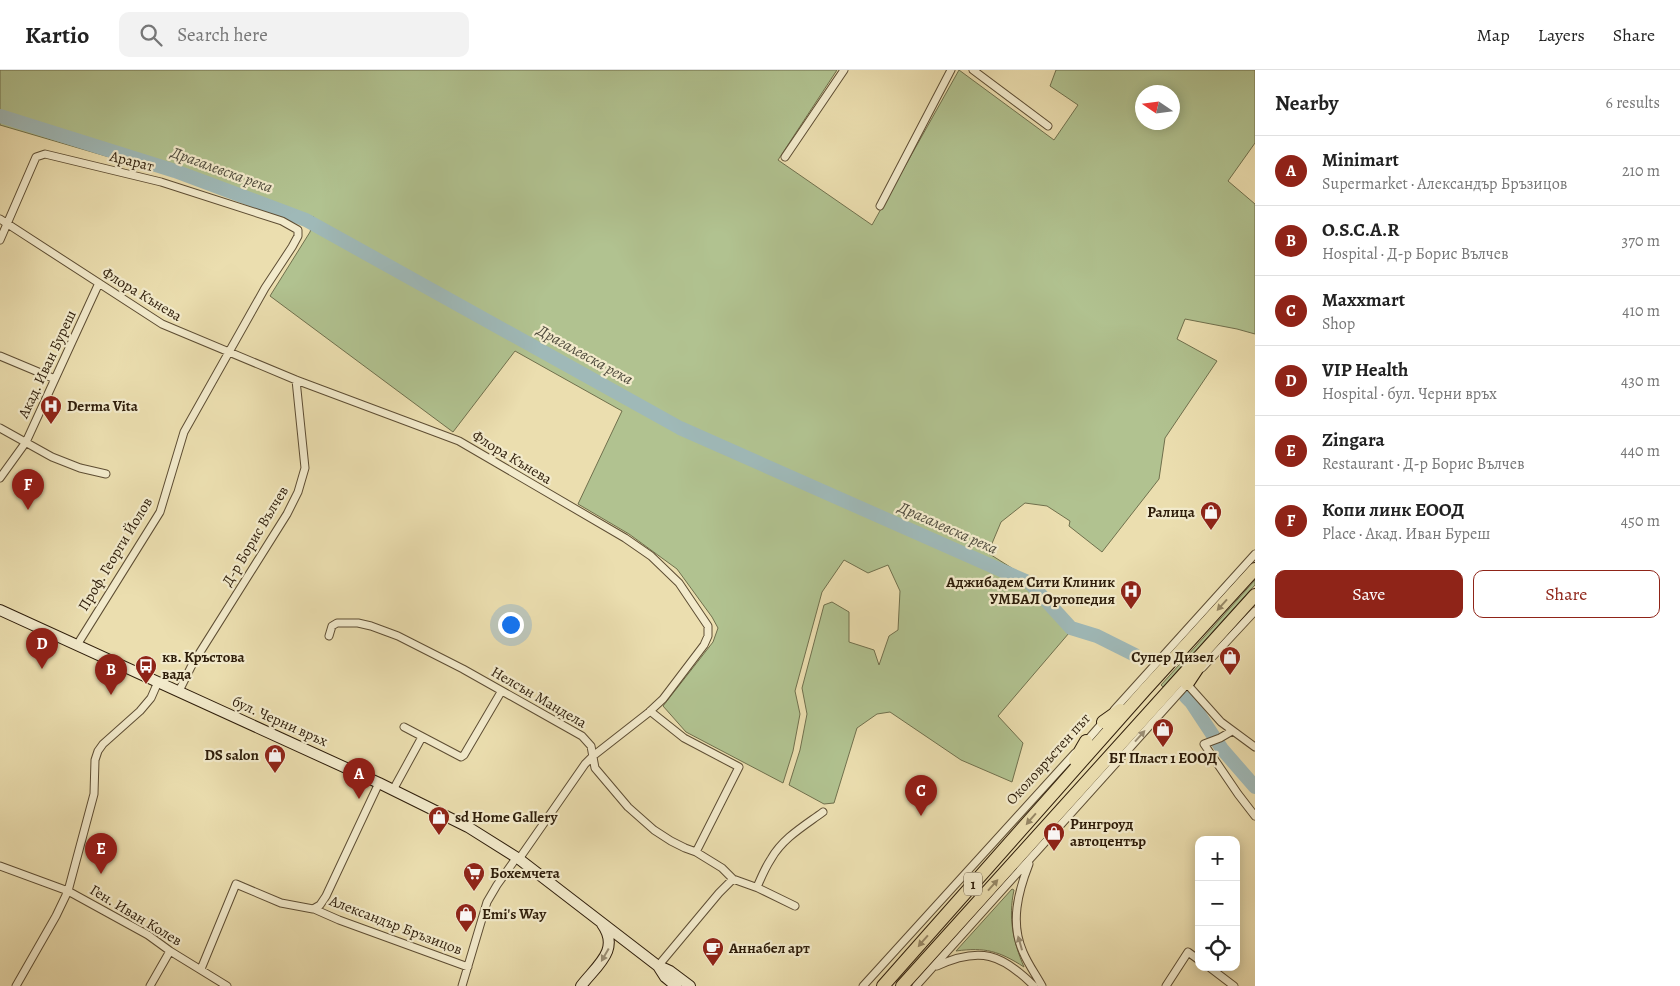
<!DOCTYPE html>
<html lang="en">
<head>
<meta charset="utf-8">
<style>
	:root { --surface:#fff; --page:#f2f2f2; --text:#222; --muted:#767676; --line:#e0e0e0; --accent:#8f2418 }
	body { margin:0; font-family:Alegreya,serif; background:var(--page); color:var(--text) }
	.controls { position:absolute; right:15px; bottom:15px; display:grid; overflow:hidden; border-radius:10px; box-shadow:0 2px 12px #0003 }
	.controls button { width:45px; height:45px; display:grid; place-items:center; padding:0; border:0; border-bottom:1px solid var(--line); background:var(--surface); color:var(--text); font:25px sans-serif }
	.compass { position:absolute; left:1135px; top:15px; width:45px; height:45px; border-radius:50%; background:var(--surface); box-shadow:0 2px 12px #0003; rotate:283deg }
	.you { position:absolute; left:510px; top:554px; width:18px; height:18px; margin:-12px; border:4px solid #fff; border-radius:50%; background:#1a73e8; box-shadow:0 0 0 8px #1a73e833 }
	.badge { display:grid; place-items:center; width:32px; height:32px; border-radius:50%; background:var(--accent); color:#fff; font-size:16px; font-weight:700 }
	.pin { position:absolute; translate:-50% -41px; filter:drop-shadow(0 1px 2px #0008) }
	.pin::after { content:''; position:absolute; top:26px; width:18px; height:15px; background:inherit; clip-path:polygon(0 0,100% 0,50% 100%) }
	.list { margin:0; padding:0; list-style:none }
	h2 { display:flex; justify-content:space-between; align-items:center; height:65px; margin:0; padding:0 20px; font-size:21px }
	h2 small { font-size:16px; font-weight:400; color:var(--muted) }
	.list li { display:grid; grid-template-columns:32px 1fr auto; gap:15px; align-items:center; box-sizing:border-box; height:70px; padding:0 20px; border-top:1px solid var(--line) }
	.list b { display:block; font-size:19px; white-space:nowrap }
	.list p { margin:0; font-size:16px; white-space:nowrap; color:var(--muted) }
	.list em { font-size:16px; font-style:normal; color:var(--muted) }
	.actions { display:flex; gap:10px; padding:15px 20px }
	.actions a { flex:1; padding:11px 0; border:1px solid var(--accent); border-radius:10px; text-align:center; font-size:18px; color:var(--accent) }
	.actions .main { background:var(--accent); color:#fff }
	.icon { flex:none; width:28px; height:28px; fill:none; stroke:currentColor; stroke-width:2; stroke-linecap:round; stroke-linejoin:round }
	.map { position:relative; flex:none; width:1255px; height:916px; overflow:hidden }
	header { display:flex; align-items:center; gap:30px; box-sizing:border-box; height:70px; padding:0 25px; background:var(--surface); border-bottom:1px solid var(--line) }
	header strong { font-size:24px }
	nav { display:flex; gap:28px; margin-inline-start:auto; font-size:18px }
	.search { width:350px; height:45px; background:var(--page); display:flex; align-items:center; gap:12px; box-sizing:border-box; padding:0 18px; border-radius:10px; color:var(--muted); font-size:19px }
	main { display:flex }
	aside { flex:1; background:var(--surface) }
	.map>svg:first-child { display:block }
	.green { fill:#b1c290; stroke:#70704d; fill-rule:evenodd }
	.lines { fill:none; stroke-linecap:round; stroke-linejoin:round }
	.river { stroke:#9fb9b8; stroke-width:14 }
	.street-casing { stroke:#5d4d33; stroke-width:9 }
	.secondary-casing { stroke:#2e1d0a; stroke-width:12 }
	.highway-casing { stroke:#2e1d0a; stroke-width:14 }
	.street { stroke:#f2eacb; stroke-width:7 }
	.secondary { stroke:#f2eacb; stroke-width:10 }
	.highway { stroke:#ebdeaf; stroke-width:12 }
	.oneway { fill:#968765 }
	.oneway2 { fill:#9a8e74 }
	.labels { text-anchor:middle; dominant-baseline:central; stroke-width:4.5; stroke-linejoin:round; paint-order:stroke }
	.shield { fill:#f2eacb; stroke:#695a44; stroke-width:1 }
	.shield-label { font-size:14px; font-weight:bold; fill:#2e1d0a }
	.street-label { font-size:15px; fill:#2e1d0a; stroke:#f2eacb }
	.poi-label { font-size:15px; font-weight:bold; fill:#2e1d0a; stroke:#f2eacb; text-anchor:start }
	.water-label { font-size:16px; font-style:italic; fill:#504c3e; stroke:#f2eacb }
</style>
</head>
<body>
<header>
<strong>Kartio</strong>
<div class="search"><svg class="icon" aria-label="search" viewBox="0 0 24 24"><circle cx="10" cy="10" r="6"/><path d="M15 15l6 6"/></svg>Search here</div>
<nav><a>Map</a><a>Layers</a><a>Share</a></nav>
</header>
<main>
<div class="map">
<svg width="1255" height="916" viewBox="0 0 1255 916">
	<rect width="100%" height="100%" fill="#ebdeaf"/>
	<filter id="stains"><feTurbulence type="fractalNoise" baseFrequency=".004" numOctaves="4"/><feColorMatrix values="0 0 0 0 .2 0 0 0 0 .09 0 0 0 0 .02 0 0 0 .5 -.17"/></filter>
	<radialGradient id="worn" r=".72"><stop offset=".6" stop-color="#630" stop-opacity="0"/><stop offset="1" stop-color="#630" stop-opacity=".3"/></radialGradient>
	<path class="green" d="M0,0H837L778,90L872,155L959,0L1054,70L1078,35L1050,16L1056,0H1255V73L1228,111L1255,134V264L1237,259L1185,249L1177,269L1217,291L1165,368L1159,409L1102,482L1069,456L1070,451L1047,436L1025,433L1001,452L988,483L1037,514L1075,556L998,646L1023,673L1012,712L961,690L890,642L877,644L857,658L834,733L824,734L789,715L800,680L807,644L802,618L824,535L832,532L849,542V572L874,580L879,595L889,566L898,560L900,521L888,495L868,503L844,490L822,522L795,621L800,644L793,681L783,713L686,662L663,636L713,572L718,558L712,547L677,499L629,464L578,434L622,341L515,281L453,362L270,226L310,162L314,147L0,55ZM1142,22H1172V52H1142Z
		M1255,510V515L1163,617L1161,615Z
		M1012,819L1014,820C1008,848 1013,871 1024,897C999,881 985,877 956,881Z"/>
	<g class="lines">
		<path class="river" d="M0,46L175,101L306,150L680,358L1030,513L1071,558L1097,566L1135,585
			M1186,627L1191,632L1222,679L1255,717"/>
		<g class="street-casing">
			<path id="street" d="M973,0L1048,56
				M785,87L844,0
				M880,136L951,0
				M0,149L162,254L296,310L459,371L625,468L651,486L679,513L708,556V566L704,575L663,629L648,643L593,686L585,694L519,789
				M0,170L36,87L45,84L161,112L282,151L298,160V166L292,177L265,218L184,362L160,442L77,575
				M0,286L55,309
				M0,358L52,387L80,398L106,404
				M0,408L26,372L99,213
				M329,566L332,556L337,553H358L371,556L398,566L463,599L582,666L591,676L595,698L628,737L654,760L671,771L685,778L696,782L722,798L733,809L758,818L795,836
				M1202,598L1255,541
				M1187,614L1221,652L1255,677
				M179,621L192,595L287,444L298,422L305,398L296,310
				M1114,640L1255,484
				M650,641L684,668L739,697L696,782
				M404,657L461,687L464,685L501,622
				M1232,661L1220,668L1204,674L1238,724L1255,746
				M1084,674L1105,650
				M393,720L422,667
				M1029,794C1018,822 1010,853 1023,882C1028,894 1036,905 1042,916
				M0,796L68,821L148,865L170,881L227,916
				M757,817C761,808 765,798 771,789C783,768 804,756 823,742
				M314,839L339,850L468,897
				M658,896L719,823L733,809
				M937,896C980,876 1002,884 1034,916
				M1209,897L1234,916
				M201,899L236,814L281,833L313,839L320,835L326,826L379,713
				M16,916L56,846L68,821L94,724L95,690L98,681L103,674L140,641L151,628L158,612
				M150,916L170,881
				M462,916L487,832L497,815L517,787
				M863,916L1075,683
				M916,916L1188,613
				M1166,916L1188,882L1199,890"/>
		</g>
		<g class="secondary-casing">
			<path id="secondary" d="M0,540L379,713L468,757L519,789L658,896L665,907L676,916
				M659,896L670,901L690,916
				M581,916C596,896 621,880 602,854"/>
		</g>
		<g class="highway-casing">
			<path id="highway" d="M1187,614L1201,593
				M1103,652L1120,640
				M1075,690L1086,671
				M883,916L1144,621L1255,499
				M902,916L1255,525"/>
		</g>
		<use href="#street" class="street"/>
		<use href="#secondary" class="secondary"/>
		<use href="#highway" class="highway"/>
	</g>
	<defs><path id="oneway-solid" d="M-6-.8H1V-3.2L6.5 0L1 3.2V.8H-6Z" transform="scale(1.25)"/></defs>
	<g class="oneway">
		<use href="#oneway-solid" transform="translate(1222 535) rotate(132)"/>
		<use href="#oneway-solid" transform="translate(1031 749) rotate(131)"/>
		<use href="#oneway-solid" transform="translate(993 815) rotate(-48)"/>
		<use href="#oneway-solid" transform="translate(923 871) rotate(131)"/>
	</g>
	<g class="oneway2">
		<use href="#oneway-solid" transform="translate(1140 666) rotate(-48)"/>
		<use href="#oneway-solid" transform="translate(1020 873) rotate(-106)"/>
		<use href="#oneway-solid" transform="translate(605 885) rotate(120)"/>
	</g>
	<defs>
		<g id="hospital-pin" transform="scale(1.125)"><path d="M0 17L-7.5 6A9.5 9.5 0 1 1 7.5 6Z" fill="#8f2418" stroke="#f2eacb"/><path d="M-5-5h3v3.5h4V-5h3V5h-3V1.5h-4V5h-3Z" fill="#fff"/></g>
		<g id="shop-pin" transform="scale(1.125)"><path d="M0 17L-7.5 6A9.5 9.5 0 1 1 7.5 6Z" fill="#8f2418" stroke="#f2eacb"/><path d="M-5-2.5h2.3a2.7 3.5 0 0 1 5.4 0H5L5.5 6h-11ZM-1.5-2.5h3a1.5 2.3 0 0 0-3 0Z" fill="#fff"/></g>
		<g id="bus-pin" transform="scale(1.125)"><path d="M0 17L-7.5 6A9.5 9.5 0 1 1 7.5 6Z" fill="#8f2418" stroke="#f2eacb"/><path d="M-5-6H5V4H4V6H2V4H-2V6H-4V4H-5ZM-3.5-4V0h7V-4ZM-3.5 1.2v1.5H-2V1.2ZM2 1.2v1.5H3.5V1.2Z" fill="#fff"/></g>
		<g id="supermarket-pin" transform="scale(1.125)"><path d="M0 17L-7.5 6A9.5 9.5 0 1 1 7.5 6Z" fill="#8f2418" stroke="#f2eacb"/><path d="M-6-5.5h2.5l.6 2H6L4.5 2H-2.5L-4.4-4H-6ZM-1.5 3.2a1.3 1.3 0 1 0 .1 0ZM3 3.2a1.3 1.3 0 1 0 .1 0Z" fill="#fff"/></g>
		<g id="cafe-pin" transform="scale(1.125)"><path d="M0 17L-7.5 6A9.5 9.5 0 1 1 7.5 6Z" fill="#8f2418" stroke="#f2eacb"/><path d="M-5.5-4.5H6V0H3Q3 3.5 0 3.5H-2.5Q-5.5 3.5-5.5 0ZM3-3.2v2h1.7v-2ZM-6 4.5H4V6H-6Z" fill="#fff"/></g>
	</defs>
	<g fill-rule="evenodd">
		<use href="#hospital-pin" x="51" y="336"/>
		<use href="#shop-pin" x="1211" y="442"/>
		<use href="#hospital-pin" x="1131" y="521"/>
		<use href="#shop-pin" x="1230" y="587"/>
		<use href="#bus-pin" x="146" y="596"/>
		<use href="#shop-pin" x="1163" y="659"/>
		<use href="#shop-pin" x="275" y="685"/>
		<use href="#shop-pin" x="439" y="747"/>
		<use href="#shop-pin" x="1054" y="763"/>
		<use href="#supermarket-pin" x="474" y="803"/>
		<use href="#shop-pin" x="466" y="844"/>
		<use href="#cafe-pin" x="713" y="878"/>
	</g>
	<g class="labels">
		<rect class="shield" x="964" y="802.5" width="18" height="23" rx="4"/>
		<g class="shield-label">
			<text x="973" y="814">1</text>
		</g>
		<g class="street-label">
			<text transform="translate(132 91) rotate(14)">Арарат</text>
			<text transform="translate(142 224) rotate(31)">Флора Кънева</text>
			<text transform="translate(47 294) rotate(-65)">Акад. Иван Буреш</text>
			<text transform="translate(512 387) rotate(31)">Флора Кънева</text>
			<text transform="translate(255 466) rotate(-59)">Д-р Борис Вълчев</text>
			<text transform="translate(115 484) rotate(-59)">Проф. Георги Йолов</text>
			<text transform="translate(539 627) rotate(30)">Нелсън Мандела</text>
			<text transform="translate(280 651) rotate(24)">бул. Черни връх</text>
			<text transform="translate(1048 689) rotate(-48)">Околовръстен път</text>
			<text transform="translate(136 845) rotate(31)">Ген. Иван Колев</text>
			<text transform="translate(396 855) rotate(21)">Александър Бръзицов</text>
		</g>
		<g class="poi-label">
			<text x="67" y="336">Derma Vita</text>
			<text x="1195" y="442" text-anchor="end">Ралица</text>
			<text x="1115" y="512" text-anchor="end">Аджибадем Сити Клиник<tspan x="1115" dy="17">УМБАЛ Ортопедия</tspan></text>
			<text x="162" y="587">кв. Кръстова<tspan x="162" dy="17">вада</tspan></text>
			<text x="1214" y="587" text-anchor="end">Супер Дизел</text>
			<text x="259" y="685" text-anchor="end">DS salon</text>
			<text x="1163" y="688" text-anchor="middle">БГ Пласт 1 ЕООД</text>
			<text x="455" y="747">sd Home Gallery</text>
			<text x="1070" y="754">Рингроуд<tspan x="1070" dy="17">автоцентър</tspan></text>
			<text x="490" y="803">Бохемчета</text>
			<text x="482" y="844">Emi's Way</text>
			<text x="729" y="878">Аннабел арт</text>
		</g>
		<g class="water-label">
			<text transform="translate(222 100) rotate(20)">Драгалевска река</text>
			<text transform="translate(585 285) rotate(29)">Драгалевска река</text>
			<text transform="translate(948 458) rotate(24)">Драгалевска река</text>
		</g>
	</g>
	<rect width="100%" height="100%" filter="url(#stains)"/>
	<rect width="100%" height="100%" fill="url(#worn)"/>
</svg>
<div class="controls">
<button>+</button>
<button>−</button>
<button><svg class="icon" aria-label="locate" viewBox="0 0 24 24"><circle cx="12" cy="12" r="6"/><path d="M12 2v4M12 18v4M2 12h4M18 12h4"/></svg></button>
</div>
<svg class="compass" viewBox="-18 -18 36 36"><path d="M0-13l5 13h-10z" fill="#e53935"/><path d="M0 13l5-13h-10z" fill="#767676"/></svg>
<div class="you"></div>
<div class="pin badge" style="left:359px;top:729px">A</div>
<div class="pin badge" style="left:111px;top:625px">B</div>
<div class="pin badge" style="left:921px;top:746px">C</div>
<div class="pin badge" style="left:42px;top:599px">D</div>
<div class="pin badge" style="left:101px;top:804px">E</div>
<div class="pin badge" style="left:28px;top:440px">F</div>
</div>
<aside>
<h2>Nearby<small>6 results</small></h2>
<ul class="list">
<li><span class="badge">A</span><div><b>Minimart</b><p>Supermarket · Александър Бръзицов</p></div><em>210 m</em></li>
<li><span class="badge">B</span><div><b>O.S.C.A.R</b><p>Hospital · Д-р Борис Вълчев</p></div><em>370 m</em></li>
<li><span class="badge">C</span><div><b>Maxxmart</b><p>Shop</p></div><em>410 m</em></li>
<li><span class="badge">D</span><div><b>VIP Health</b><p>Hospital · бул. Черни връх</p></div><em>430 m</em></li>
<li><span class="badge">E</span><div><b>Zingara</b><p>Restaurant · Д-р Борис Вълчев</p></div><em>440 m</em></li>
<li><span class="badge">F</span><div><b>Копи линк ЕООД</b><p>Place · Акад. Иван Буреш</p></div><em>450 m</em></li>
</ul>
<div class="actions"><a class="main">Save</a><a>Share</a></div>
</aside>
</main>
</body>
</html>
